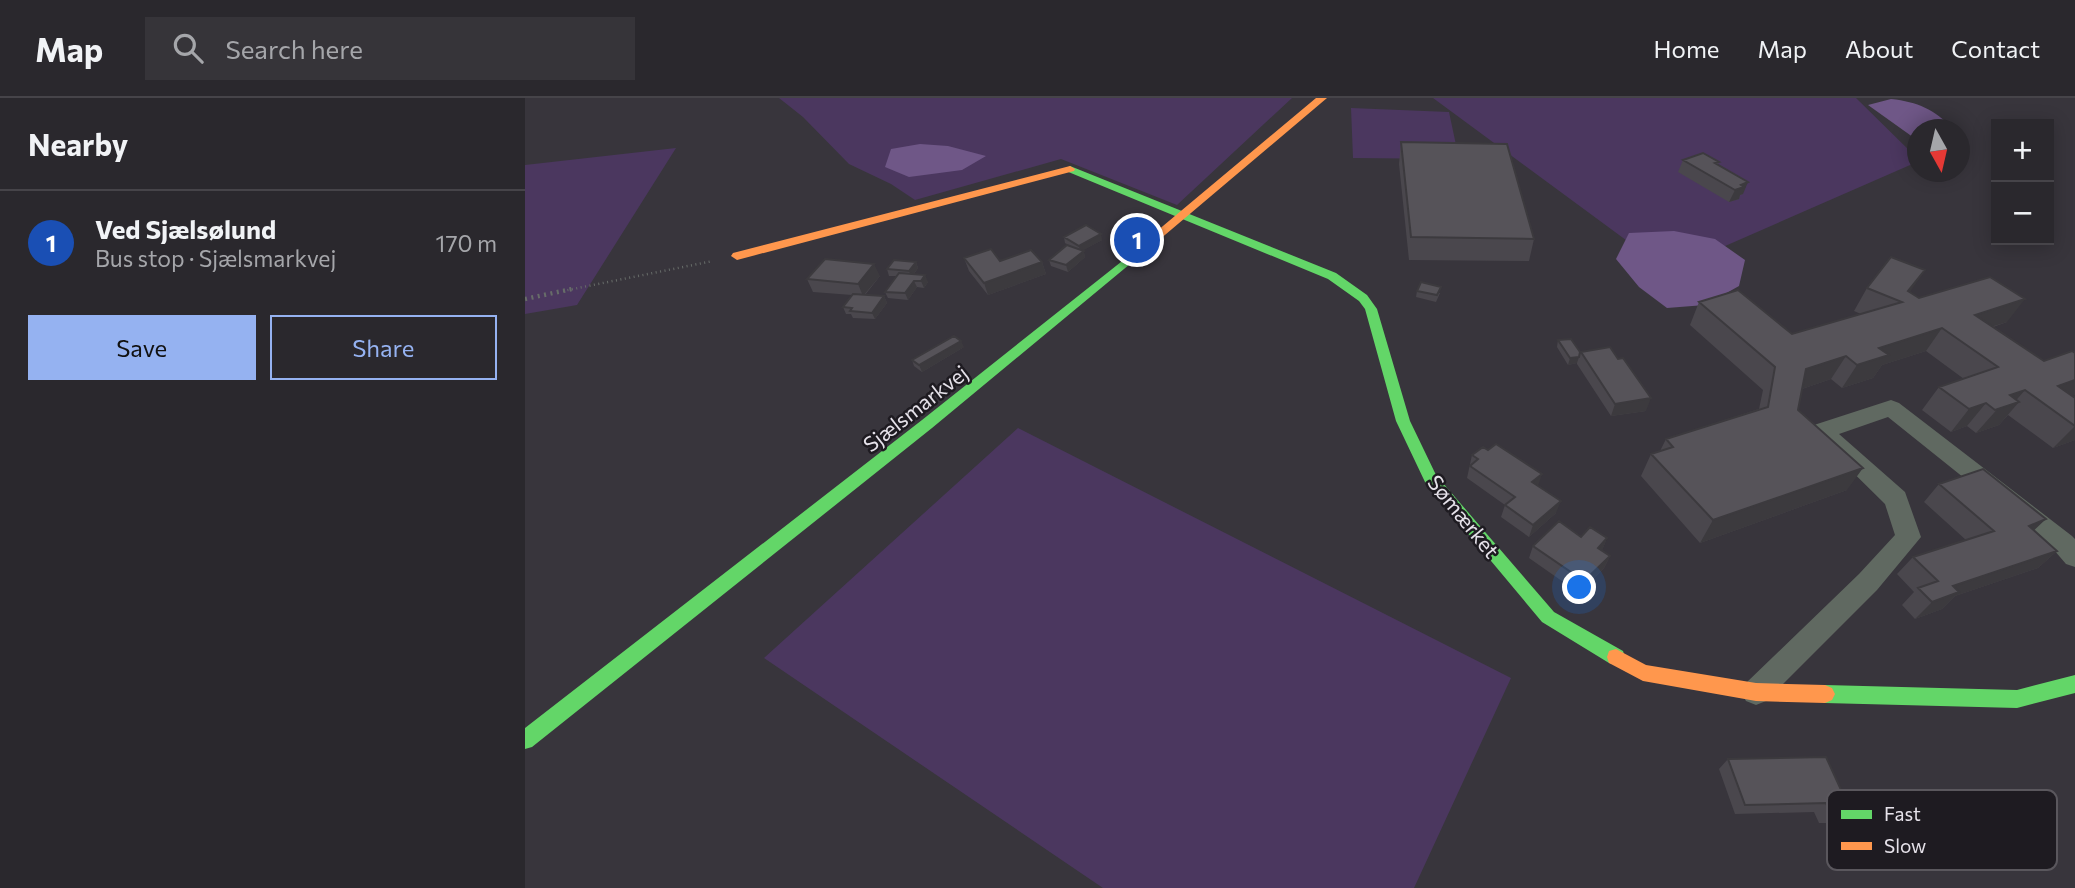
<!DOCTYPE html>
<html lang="en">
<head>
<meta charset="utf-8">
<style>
	:root { --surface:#2a282d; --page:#363439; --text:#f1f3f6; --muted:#a5a6aa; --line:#464449; --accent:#95b2f1 }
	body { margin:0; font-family:Commissioner,sans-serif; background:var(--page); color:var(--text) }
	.controls { position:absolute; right:21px; top:21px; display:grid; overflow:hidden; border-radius:0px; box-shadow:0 4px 18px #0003 }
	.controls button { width:63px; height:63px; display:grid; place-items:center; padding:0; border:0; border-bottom:2px solid var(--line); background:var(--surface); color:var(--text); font:35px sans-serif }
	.compass { position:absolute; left:1382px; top:21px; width:63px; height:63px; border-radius:50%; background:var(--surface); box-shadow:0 4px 18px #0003; rotate:172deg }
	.you { position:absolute; left:1055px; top:490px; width:24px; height:24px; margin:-18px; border:5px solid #fff; border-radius:50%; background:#1a73e8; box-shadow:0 0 0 10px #1a73e833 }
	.badge { display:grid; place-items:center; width:46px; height:46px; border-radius:50%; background:var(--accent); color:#fff; font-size:23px; font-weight:700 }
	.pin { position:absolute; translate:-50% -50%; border:4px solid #fff; box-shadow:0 2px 7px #0006 }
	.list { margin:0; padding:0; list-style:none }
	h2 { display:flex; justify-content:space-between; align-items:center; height:91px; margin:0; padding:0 28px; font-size:30px }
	h2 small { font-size:23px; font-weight:400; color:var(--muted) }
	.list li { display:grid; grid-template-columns:46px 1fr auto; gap:21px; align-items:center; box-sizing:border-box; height:105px; padding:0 28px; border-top:2px solid var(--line) }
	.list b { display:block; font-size:26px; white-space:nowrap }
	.list p { margin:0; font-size:23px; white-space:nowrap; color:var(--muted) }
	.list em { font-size:23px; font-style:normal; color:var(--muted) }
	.actions { display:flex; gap:14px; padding:21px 28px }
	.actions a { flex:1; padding:16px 0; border:2px solid var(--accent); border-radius:0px; text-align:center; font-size:24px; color:var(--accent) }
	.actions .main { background:var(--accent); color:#111 }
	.icon { flex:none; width:38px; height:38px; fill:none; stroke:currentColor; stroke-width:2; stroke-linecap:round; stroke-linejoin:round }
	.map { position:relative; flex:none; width:1550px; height:790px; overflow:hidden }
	header { display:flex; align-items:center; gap:42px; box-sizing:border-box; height:98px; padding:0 35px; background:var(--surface); border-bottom:2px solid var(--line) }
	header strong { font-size:33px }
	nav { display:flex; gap:38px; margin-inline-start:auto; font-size:24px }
	.search { width:490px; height:63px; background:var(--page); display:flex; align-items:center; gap:18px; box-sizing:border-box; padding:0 24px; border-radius:0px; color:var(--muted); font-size:26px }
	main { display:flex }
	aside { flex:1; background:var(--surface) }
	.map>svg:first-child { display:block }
	.green { fill:#4b375f }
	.water { fill:#6f5787 }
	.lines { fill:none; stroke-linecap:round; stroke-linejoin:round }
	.path-far1 { stroke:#676c69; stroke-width:2.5; stroke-dasharray:1 3.5; stroke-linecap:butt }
	.path { stroke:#676c69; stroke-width:4.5; stroke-dasharray:2 4.5; stroke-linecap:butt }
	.street { fill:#606961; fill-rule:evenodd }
	.fast { fill:#63d668; fill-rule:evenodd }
	.slow { fill:#ff974d; fill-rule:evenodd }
	.wall { fill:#4a474d }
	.shaded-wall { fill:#3c3a3e }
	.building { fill:#565359; stroke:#3c3a3e; stroke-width:2 }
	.labels { text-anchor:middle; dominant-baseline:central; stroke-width:5; stroke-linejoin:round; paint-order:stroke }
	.street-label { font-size:21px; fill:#e6e2ea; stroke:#1e1b21 }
	.key { fill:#1e1b21; stroke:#5a575d; stroke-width:2 }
	.key-label { font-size:19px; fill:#e6e2ea }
</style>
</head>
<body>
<header>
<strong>Map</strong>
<div class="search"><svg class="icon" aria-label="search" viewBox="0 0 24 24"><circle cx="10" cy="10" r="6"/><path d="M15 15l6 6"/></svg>Search here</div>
<nav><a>Home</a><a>Map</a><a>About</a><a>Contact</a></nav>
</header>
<main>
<aside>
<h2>Nearby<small></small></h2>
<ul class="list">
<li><span class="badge" style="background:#1a4fb4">1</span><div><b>Ved Sjælsølund</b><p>Bus stop · Sjælsmarkvej</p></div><em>170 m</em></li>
</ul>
<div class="actions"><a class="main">Save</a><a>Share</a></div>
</aside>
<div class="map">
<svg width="1550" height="790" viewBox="0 0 1550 790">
	<rect width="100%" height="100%" fill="#38353c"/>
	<path class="green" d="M254,0H767L652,107L536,61L390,102L366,86L324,66L278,19Z
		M908,0H1331L1392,60V64L1143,173Z
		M826,10L924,14L934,61L828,60Z
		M151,50L52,207L0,216V67Z
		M493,330L986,580L889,790H578L239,560Z"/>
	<path class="water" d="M1366,1C1393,4 1409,11 1428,31L1392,32V42L1343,7Z
		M395,46L423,48L461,58L437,72L384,79L360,69L366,51Z
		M1149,133L1190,141L1220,162L1214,188L1180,207L1142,210L1114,189L1091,161L1104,135Z"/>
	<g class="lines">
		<path class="path-far1" d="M38,193L188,163"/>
		<path class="path" d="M0,201L47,191"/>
		<path class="street" d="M1366,302L1374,305L1547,438L1550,441V469L1541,466L1529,452L1363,319L1314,336L1380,394L1396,439L1352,492L1241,603L1231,607L1221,603L1216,594L1221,585L1334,476L1370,437L1360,406L1286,333L1289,327Z"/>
		<path class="fast" d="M545,68L811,175L842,197L852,211L885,323L911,377L1029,514L1098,553L1100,559L1098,565L1091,567L1084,565L1017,524L900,384L871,323L840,211L834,203L803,181L541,73L540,71Z
			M630,137L634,138V142L407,330L7,649L0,651V630L397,322Z
			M1550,577V595L1492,610L1300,605L1293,602L1290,596L1293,590L1300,587L1492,592Z"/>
		<path class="slow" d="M791,0H802L634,142H626V138Z
			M545,68L550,71L549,73L212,162L206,158L208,155Z
			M1091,551L1121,567L1231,585L1300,587L1307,590L1310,596L1307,602L1300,605L1231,603L1118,583L1084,565L1082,559L1084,553Z"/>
	</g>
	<path class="wall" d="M876,44L1009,141L1004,163L884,162L874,66Z
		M1158,62L1194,64L1193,67L1218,96L1215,97L1214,101L1204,104L1153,74Z
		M539,139L577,142L558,152L560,159L543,174L526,168L524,162L545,148L540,145Z
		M439,160L517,164L521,176L463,197L444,173Z
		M391,164L393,170L389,176L403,184L399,190L392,189L383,202L363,200L360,194L372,178H364L362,171Z
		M355,178L340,197L359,198L362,205L350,221L328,220L326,216H321L318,209L327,197L288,194L282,181Z
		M1342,190L1385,194L1394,200L1482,224L1468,229L1550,300V342L1528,350L1483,317L1474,327L1451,335L1442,328L1426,334L1397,312L1414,289L1439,281L1401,253L1357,267L1348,280L1317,290L1306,281L1277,291L1273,312L1322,392L1175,445L1116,378L1126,356L1135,353L1141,341L1234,311L1238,292L1165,227L1174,204L1267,236L1336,216L1329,213Z
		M892,193L915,195L911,204L891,199Z
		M1033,242L1055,254L1121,313L1086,318L1052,266V265L1043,267L1032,249Z
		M439,249L397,274L389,268L387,262Z
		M947,357L1013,388L1031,415L1004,439L976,419L980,407L942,380Z
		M1414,386L1509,433L1532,453L1513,470L1430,498L1417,511L1390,521L1377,507L1389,494L1372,476L1388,459L1441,442L1399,404Z
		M1056,439L1082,440L1077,452L1085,458L1079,470L1054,495L1004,460L1008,448Z
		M1203,661L1322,705L1319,707L1323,715L1311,725H1294L1289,714L1210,716L1194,671Z"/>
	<path class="shaded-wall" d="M1223,84L1218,96L1215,97L1214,101L1204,104L1210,92L1216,87Z
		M576,136L577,142L555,154L554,148Z
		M559,153L560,159L543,174L541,167Z
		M391,164L393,170L386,180L384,173Z
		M517,164L521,176L463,197L459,185Z
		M349,166L355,178L338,198L333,186Z
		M1400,172L1385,194L1383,193Z
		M400,177L403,184L399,190L396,183Z
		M389,183L392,189L383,202L380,195Z
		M359,198L362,205L350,221L347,215Z
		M1500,201L1482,224L1433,239L1450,217Z
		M1417,230L1401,253L1357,267L1348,280L1317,290L1332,267L1354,250Z
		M436,243L439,249L397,274L394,267Z
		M1321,258L1306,281L1268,294L1281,271Z
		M1054,259L1052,265L1043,267L1045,260Z
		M1550,282V297L1521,307L1533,288Z
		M1500,292L1487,307L1494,304L1474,327L1451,335L1485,297Z
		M1126,300L1121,313L1086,318L1090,306Z
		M1461,305L1442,328L1426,334L1444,311Z
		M1550,328V342L1528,350Z
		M1338,370L1322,392L1175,445L1188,422Z
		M1017,376L1013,388L1007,384Z
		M1036,403L1031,415L1004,439L1008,427Z
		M1521,421L1502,439L1504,428Z
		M1082,440L1077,453L1073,450Z
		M1532,453L1513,470L1430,498L1417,511L1390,521L1407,504L1428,488Z
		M1085,458L1079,470L1054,495L1059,483Z"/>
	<path class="building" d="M876,44L982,46L1009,141L886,139Z
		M1178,55L1194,64L1190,65L1223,84L1216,87L1219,89L1210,92L1158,62Z
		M561,127L576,136L554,148L539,139Z
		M542,147L559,153L541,167L524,162Z
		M466,151L475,163L506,152L517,164L459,185L439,160Z
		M1366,159L1400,172L1383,193L1394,200L1465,179L1500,201L1450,217L1519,263L1547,253L1550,255V282L1533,288L1550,300V328L1500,292L1485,297L1494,304L1470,312L1461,305L1444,311L1414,289L1473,269L1417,230L1354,250L1364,257L1332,267L1321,258L1281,271L1273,312L1338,370L1188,422L1126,356L1148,349L1141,341L1243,309L1250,269L1174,204L1213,192L1267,236L1377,204L1342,190Z
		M300,161L349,166L333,186L282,181Z
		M369,162L391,164L384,173L362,171Z
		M374,175L400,177L396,183H389L380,195L360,194Z
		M896,184L916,189L912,197L892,193Z
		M328,196L359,198L347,215L325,213L327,210L318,209Z
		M429,238L436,243L394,267L387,262Z
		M1046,241L1055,254L1054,259L1045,260L1033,242Z
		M1085,249L1093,261L1098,260L1126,300L1090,306L1056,254Z
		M971,346L1017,376L1007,384L1036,403L1008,427L980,407L990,399L945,368L953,361L947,357L958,349L963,352Z
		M1458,371L1521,421L1504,428L1532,453L1428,488L1434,494L1407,504L1393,490L1413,483L1388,459L1469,433L1414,386Z
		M1034,423L1056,439L1065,429L1082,440L1073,450L1085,458L1059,483L1008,448Z
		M1301,659L1322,705H1318L1323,715L1306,716L1301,705L1220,707L1203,661Z"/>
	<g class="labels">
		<g class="street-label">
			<text transform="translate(390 310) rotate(-38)">Sjælsmarkvej</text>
			<text transform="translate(939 418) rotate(51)">Sømærket</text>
		</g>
	</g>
	<rect x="1302" y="692" width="230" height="80" rx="10" class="key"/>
	<rect x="1316" y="712" width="31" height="9" fill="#63d668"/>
	<rect x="1316" y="744" width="31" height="8" fill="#ff974d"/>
	<g class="key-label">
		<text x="1359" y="723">Fast</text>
		<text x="1359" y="755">Slow</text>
	</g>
</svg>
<div class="controls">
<button>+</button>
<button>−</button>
</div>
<svg class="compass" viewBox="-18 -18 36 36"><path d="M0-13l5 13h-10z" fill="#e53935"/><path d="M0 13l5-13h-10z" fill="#a5a6aa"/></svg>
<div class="you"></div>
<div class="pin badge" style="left:612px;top:142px;background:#1a4fb4">1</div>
</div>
</main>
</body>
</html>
